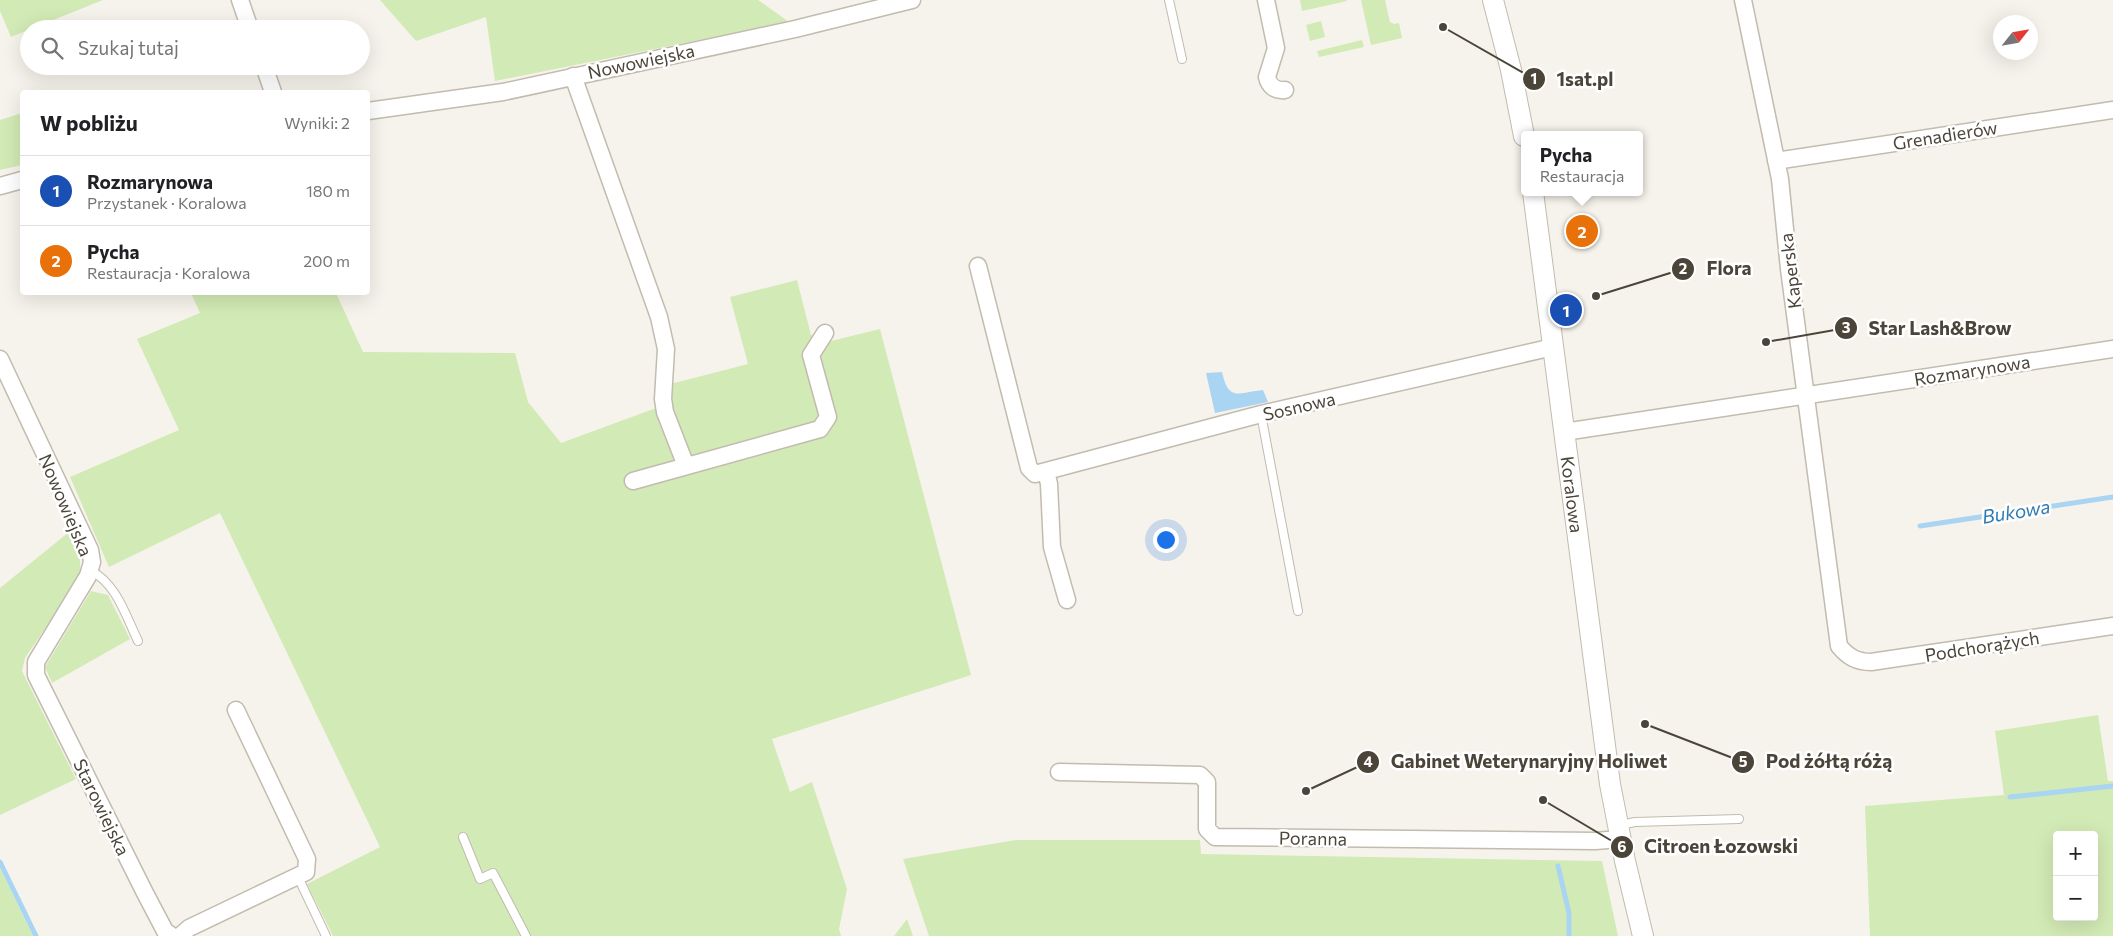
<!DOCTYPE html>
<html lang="pl">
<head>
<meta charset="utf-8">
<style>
	:root { --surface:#fff; --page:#f2f2f2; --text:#202124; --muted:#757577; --line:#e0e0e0; --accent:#fc3f1d }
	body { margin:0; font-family:Commissioner,sans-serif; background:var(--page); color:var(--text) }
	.controls { position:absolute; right:15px; bottom:15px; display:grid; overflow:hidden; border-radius:5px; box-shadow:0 5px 20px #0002 }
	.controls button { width:45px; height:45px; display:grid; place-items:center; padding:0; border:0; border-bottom:1px solid var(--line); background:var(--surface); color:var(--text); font:25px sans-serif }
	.compass { position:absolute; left:1993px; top:15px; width:45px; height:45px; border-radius:50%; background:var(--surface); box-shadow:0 5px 20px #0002; rotate:59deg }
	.you { position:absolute; left:1165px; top:539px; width:18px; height:18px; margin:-12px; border:4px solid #fff; border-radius:50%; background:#1a73e8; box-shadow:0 0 0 8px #1a73e833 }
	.badge { display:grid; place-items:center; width:32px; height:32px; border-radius:50%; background:var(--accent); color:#fff; font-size:16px; font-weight:700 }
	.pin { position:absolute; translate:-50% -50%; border:2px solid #fff; box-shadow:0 1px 5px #0006 }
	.popup { position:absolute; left:1521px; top:131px; width:122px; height:65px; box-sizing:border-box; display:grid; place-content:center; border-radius:5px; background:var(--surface); filter:drop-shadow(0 1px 4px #0005); font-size:16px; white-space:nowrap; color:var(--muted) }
	.popup b { font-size:19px; color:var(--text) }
	.popup::after { content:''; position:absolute; left:50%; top:100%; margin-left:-10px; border:10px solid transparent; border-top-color:var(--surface) }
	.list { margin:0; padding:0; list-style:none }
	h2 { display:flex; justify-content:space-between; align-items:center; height:65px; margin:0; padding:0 20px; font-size:21px }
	h2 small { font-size:16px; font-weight:400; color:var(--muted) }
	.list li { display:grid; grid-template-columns:32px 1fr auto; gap:15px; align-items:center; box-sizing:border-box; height:70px; padding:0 20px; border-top:1px solid var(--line) }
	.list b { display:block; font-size:19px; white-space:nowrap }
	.list p { margin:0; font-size:16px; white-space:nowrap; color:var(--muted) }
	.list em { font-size:16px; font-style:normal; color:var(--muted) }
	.icon { flex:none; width:28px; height:28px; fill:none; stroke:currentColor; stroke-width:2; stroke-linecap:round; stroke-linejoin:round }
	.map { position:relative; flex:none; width:2113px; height:936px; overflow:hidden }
	.search { position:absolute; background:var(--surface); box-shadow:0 5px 20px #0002; left:20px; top:20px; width:350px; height:55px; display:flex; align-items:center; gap:12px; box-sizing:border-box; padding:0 18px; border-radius:28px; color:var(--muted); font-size:19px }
	.panel { position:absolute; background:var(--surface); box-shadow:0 5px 20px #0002; left:20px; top:90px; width:350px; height:205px; border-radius:5px }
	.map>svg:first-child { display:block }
	.green { fill:#d2eab5; fill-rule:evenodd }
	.water { fill:#a9d4f2 }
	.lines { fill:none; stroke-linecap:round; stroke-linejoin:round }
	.stream { stroke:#a9d4f2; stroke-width:5 }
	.service-casing { stroke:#c2bbae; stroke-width:10 }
	.minor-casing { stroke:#c2bbae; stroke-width:19 }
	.tertiary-casing { stroke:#c2bbae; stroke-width:22 }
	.service { stroke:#fff; stroke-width:8 }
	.minor { stroke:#fff; stroke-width:16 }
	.tertiary { stroke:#fff; stroke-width:20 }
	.labels { text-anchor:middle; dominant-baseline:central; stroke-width:5; stroke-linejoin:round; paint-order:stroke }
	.street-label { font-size:18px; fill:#4b4439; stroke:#fff }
	.water-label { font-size:19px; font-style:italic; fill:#2e7ab2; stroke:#fff }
	.leader { fill:none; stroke:#4b4439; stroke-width:2 }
	.callout-dot { fill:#4b4439; stroke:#fff; stroke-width:2 }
	.mark-label { font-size:15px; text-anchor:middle; font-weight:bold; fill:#fff }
	.callout-label { font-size:19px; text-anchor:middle; font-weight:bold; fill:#4b4439; stroke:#fff; stroke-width:5; stroke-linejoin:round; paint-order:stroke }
</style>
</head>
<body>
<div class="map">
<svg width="2113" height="936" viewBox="0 0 2113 936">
	<rect width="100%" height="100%" fill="#f6f3ec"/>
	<path class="green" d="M0,0H103L11,37L0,11Z
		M380,0H758L789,22L495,81L486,17L416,41Z
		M1300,0H1346L1347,1L1302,11Z
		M1361,0H1385L1390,22L1394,24L1399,23L1402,38L1371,45Z
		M1321,21L1325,37L1310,41L1306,25Z
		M1362,40L1364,47L1319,57L1317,51Z
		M22,113V165L0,170V120Z
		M797,280L811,335L827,342L880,329L971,675L772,739L790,792L812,782L847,889L839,929L841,936H333L307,884L380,847L220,513L109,567L70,477L179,430L137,339L200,313L191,293H336L363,352L515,353L528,402L561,443L656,408L655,388L748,364L730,297Z
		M69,532L80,549V577L25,658L22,671L76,779L0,815V588Z
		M91,591L108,595L130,639L52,683L45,667Z
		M2098,715L2108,781H2113V936H1870L1865,806L2004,795L1995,731ZM2057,835H2094V917H2057Z
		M1016,840H1200L1201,854L1602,861L1618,936H929L903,859Z
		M0,868L33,936H0Z
		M907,919L913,936H894Z"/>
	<path class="water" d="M1222,372C1229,403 1239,392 1263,390L1268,402L1215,413L1206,373Z"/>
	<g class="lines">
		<path class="stream" d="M1920,526L2113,497
			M2010,797L2113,786
			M0,862L36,936
			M1558,866L1569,913V936"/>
		<g class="service-casing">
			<path id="service" d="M1169,0L1182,59
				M1261,414L1298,611
				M91,571C116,583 126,616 138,641
				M1620,825L1635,822L1739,819
				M463,837L480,879L493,873L526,936
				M298,877L326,936"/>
		</g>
		<g class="minor-casing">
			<path id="minor" d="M240,0L250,29
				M1266,0L1276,48L1267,77C1269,86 1275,91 1285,90
				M1743,0L1780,179L1789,269L1839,646C1848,657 1857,662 1871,662L2113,626
				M264,66L273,92
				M573,76L659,317L666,349L663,399L665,412L686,466
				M368,111L503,92L795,29L912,0
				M1776,161L2113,110
				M0,186L22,180
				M978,266L1029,468L1035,474L1261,414L1553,347
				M0,359L90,550L92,562L88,576L36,662V675L145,893L165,931L172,936
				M1564,432L2113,349
				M1046,471L1049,484L1052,547L1067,600
				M633,481L820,429L828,417L811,355L825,333
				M1059,772L1200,775L1207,782V829L1215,837L1595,841L1620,839
				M180,936L189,928L306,872L307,859L236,710"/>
		</g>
		<g class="tertiary-casing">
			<g id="tertiary">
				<path d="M1493,0L1511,70L1524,136"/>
				<path id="s1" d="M1533,192L1610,784L1625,861L1643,936"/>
			</g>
		</g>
		<use href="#service" class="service"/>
		<use href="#minor" class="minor"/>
		<use href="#tertiary" class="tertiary"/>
	</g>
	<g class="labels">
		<g class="street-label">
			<text transform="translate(641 61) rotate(-12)">Nowowiejska</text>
			<text transform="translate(1945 135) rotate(-9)">Grenadierów</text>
			<text transform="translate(1790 271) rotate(-97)">Kaperska</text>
			<text transform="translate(1972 370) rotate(-9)">Rozmarynowa</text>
			<text transform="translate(1299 406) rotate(-13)">Sosnowa</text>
			<text stroke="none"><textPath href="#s1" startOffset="305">Koralowa</textPath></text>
			<text transform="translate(66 505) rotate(67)">Nowowiejska</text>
			<text transform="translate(1982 646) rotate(-9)">Podchorążych</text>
			<text transform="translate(102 807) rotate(64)">Starowiejska</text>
			<text transform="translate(1313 838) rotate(1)">Poranna</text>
		</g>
		<g class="water-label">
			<text transform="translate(2016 511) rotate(-9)">Bukowa</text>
		</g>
	</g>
	<path class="leader" d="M1443 27L1534 79M1596 296L1683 269M1766 342L1846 328M1306 791L1368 762M1645 724L1743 762M1543 800L1622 847"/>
	<g class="callout-dot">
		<circle cx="1443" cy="27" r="5"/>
		<circle cx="1596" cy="296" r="5"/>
		<circle cx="1766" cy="342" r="5"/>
		<circle cx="1306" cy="791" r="5"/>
		<circle cx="1645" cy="724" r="5"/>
		<circle cx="1543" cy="800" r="5"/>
		<circle cx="1534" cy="79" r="12"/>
		<circle cx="1683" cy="269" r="12"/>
		<circle cx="1846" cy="328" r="12"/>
		<circle cx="1368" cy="762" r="12"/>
		<circle cx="1743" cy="762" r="12"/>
		<circle cx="1622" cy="847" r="12"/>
	</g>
	<g class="mark-label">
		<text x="1534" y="84">1</text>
		<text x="1683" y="274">2</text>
		<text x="1846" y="333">3</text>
		<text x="1368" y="767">4</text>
		<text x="1743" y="767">5</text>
		<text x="1622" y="852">6</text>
	</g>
	<g class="callout-label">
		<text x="1585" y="86">1sat.pl</text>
		<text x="1729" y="275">Flora</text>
		<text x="1940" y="335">Star Lash&amp;Brow</text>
		<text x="1529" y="768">Gabinet Weterynaryjny Holiwet</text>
		<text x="1829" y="768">Pod żółtą różą</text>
		<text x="1721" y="853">Citroen Łozowski</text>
	</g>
</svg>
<div class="controls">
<button>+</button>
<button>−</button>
</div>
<svg class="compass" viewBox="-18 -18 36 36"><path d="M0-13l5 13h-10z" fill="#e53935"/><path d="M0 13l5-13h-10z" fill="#757577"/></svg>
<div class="you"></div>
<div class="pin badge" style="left:1566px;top:310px;background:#1a4fb4">1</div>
<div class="pin badge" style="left:1582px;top:231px;background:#e8710a">2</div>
<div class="popup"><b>Pycha</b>Restauracja</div>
<div class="search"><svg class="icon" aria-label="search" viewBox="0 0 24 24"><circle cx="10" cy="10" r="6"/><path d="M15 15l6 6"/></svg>Szukaj tutaj</div>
<section class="panel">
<h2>W pobliżu<small>Wyniki: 2</small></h2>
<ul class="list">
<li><span class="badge" style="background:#1a4fb4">1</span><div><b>Rozmarynowa</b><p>Przystanek · Koralowa</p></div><em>180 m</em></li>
<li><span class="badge" style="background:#e8710a">2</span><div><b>Pycha</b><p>Restauracja · Koralowa</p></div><em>200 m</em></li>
</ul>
</section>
</div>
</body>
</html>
